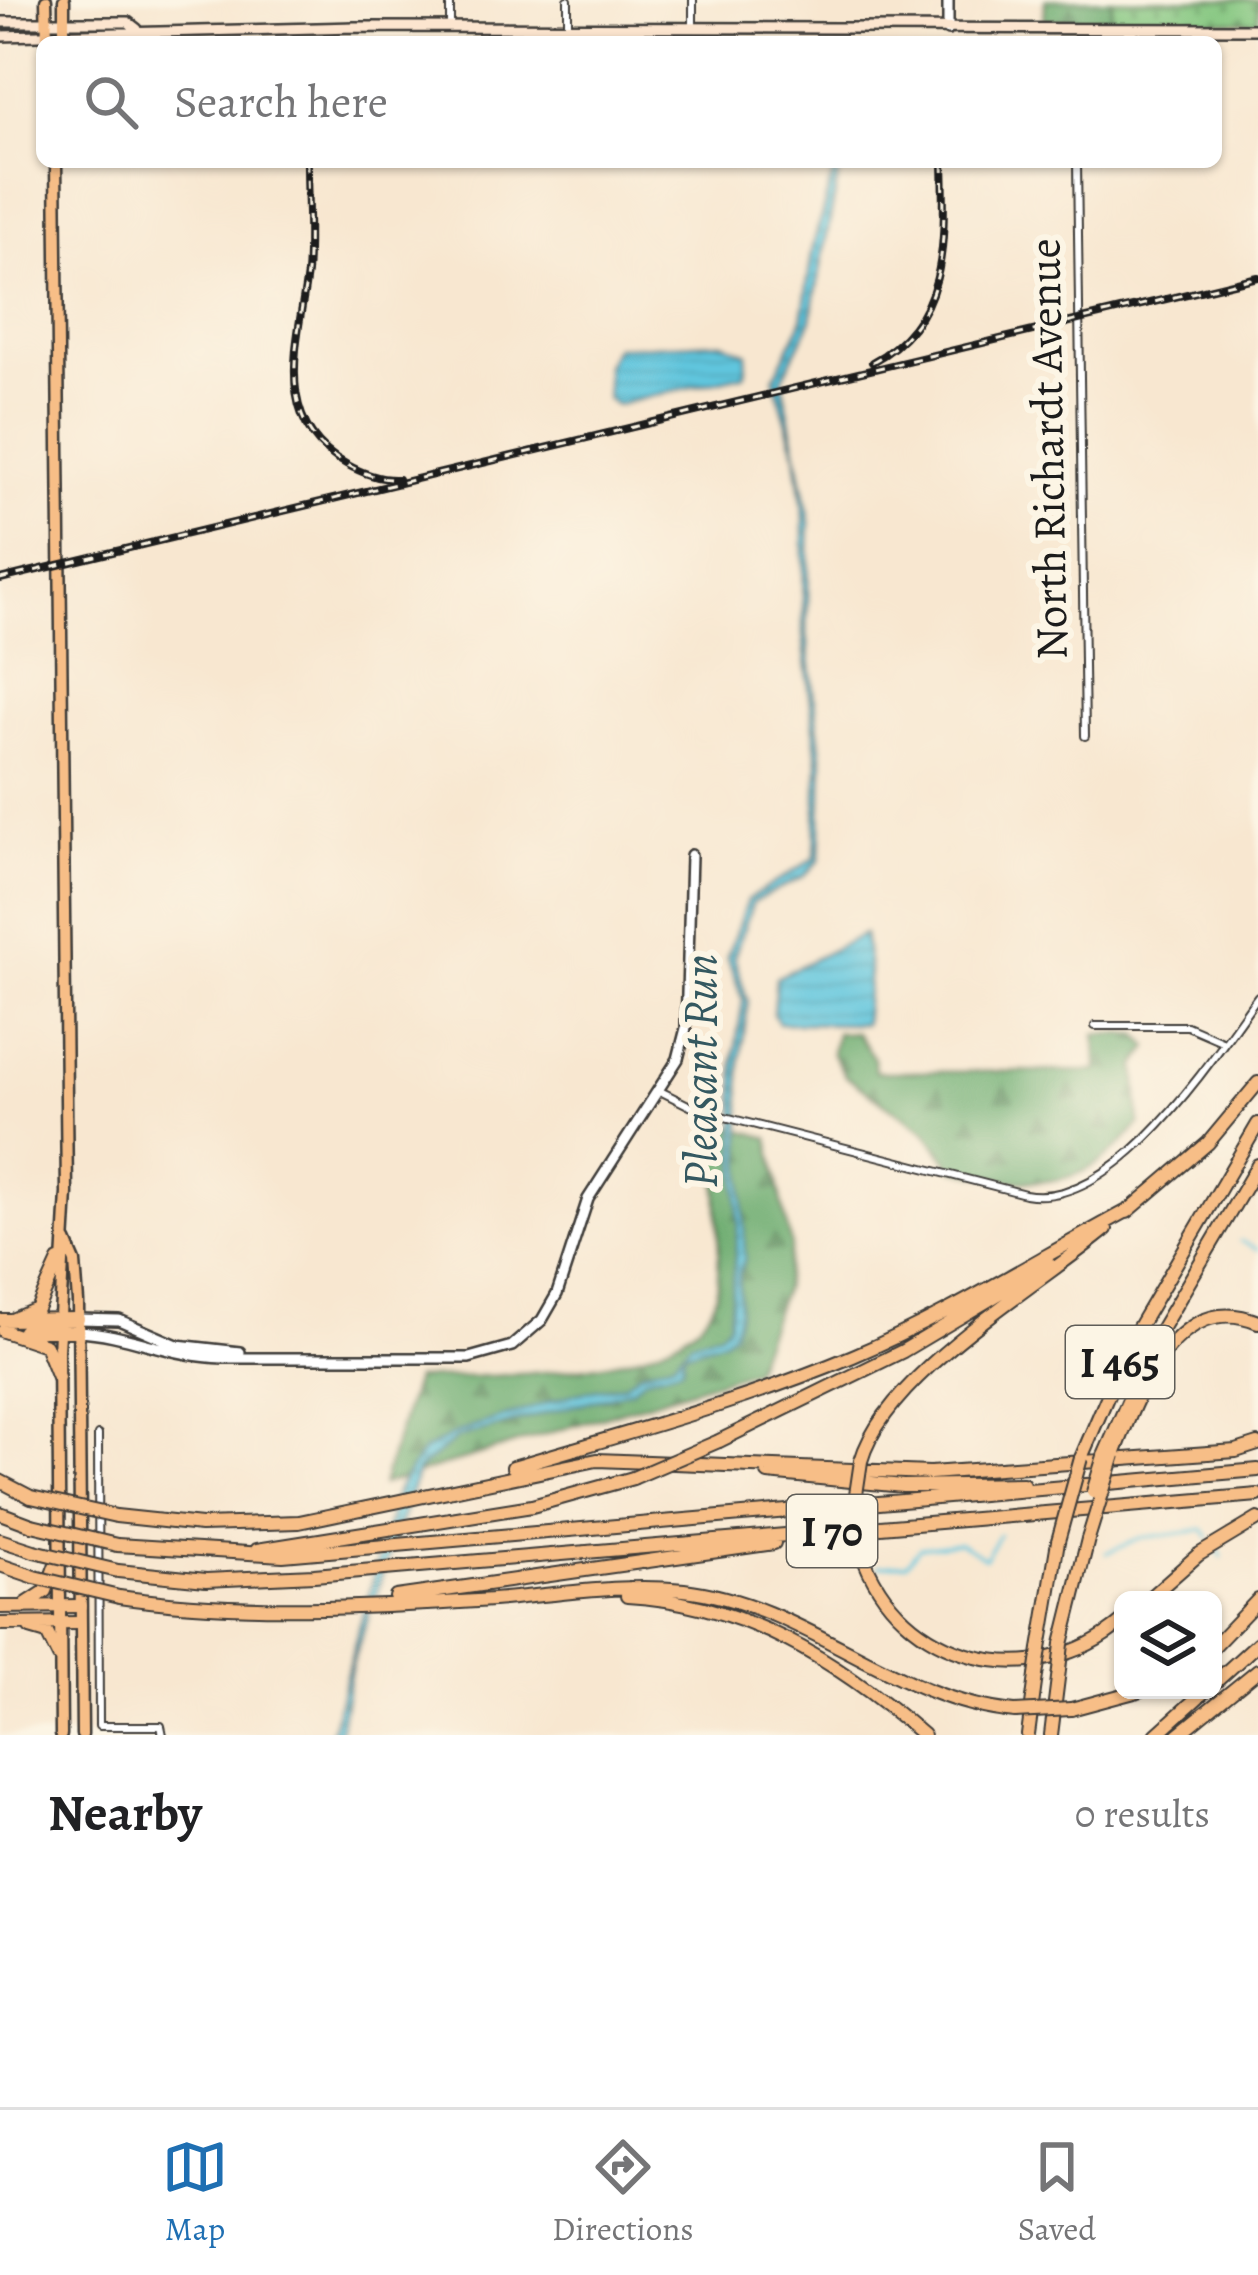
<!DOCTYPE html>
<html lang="en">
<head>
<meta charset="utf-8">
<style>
	:root { --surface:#fff; --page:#f2f2f2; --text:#202124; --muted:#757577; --line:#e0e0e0; --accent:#1f6fb2 }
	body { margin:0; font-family:Alegreya,serif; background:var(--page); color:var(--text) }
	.controls { position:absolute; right:36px; bottom:36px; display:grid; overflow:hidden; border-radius:18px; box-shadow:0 3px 9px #0004 }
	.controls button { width:108px; height:108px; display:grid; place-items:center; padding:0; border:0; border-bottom:3px solid var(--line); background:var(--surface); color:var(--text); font:60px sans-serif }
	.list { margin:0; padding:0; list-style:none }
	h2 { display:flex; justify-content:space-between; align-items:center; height:156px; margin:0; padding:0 48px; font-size:51px }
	h2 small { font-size:39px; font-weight:400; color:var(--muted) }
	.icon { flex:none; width:66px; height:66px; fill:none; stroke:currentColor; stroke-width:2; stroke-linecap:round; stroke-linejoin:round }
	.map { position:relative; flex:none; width:1258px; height:1735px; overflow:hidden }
	.search { position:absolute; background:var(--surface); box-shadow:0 3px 9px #0004; left:36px; right:36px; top:36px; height:132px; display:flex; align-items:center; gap:30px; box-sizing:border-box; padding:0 42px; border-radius:18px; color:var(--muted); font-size:45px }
	.sheet { height:372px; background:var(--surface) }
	nav { display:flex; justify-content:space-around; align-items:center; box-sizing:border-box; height:168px; border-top:3px solid var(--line); background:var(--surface); font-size:33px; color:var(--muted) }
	nav a { display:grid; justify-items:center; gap:6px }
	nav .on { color:var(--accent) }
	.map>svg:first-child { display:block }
	.grass { fill:url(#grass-dots); stroke:#50714e; stroke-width:3 }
	.forest { fill:url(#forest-firs); stroke:#436445; stroke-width:3 }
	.water { fill:url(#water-rules); stroke:#3e717d; stroke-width:3 }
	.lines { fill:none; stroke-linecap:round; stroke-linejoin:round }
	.stream { stroke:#61c6de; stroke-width:3 }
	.minor-casing { stroke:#3d3a37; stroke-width:10 }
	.tertiary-casing { stroke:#3d3a37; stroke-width:14 }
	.secondary-casing { stroke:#3d3a37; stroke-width:14 }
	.primary-casing { stroke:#3d3a37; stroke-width:15 }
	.motorway-casing { stroke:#3d3a37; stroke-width:16 }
	.minor { stroke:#fff; stroke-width:6 }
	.tertiary { stroke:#fff; stroke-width:9 }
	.secondary { stroke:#fce5cf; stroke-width:9 }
	.primary { stroke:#f7be87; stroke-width:10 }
	.motorway { stroke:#f7be87; stroke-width:12 }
	.rail-casing { stroke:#1c1c1c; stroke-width:8 }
	.rail { stroke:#fcf5e5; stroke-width:3; stroke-dasharray:9; stroke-linecap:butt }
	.motorway-bridge-casing { stroke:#3d3a37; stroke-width:16; stroke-linecap:butt }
	.motorway-bridge { stroke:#f7be87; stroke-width:12 }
	.labels { text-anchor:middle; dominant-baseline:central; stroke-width:12; stroke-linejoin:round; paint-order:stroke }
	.shield { fill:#fcf5e5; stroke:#5f5d58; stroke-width:3 }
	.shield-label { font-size:42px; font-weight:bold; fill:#1c1c1c }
	.street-label { font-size:45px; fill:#1c1c1c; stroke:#fcf5e5 }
	.water-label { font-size:48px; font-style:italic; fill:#345860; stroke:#fcf5e5 }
</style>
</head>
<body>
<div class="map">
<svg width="1258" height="1735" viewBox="0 0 1258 1735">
	<defs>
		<pattern id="grass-dots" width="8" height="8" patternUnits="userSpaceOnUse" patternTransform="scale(3)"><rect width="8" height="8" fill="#83c67f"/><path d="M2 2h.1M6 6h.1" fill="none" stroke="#6aa067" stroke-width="1.8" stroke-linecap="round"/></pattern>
		<pattern id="forest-firs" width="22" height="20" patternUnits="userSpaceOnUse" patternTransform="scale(3)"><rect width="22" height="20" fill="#6aab6e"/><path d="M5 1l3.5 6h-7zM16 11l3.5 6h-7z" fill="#568a5a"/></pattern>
		<pattern id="water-rules" width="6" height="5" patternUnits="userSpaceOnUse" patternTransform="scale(3)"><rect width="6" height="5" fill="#61c6de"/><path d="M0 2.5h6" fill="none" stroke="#54aabe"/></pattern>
	</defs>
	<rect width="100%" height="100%" fill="#fcf5e5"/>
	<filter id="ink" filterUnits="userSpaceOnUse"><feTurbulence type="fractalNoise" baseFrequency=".00833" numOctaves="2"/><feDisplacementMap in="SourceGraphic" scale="24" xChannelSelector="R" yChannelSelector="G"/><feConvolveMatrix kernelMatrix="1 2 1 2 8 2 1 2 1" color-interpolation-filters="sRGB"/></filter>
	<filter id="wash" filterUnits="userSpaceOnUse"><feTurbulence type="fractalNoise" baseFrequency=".004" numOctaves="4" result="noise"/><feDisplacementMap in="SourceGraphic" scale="48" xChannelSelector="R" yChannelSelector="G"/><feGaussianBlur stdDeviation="2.7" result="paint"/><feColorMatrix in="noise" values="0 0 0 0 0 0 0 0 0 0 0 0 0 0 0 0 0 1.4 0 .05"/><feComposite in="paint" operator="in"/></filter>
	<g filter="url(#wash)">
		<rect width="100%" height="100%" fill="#f8e7d0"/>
		<path class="grass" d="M1112,0H1258V22L1111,20Z"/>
		<path class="forest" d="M1045,0H1112L1111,20H1044Z
			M855,1032L874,1058L875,1072L1097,1071L1096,1034H1138L1149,1047L1136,1066L1140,1124C1081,1195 1037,1187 954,1170L925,1131L845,1076L832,1052L836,1033Z
			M715,1122L769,1138L791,1246L783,1290L753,1370L382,1485L415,1379C486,1374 686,1381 715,1298C723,1275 715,1155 715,1122Z"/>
		<path class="water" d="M836,162H841L810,323L782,379L810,521L807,634L823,763L820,860L803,877L753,902L734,957L748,1002L740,1064L745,1259L739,1273V1313L733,1332L723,1340L684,1352L682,1367L644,1378L631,1390L457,1438L418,1470L352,1664L339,1735H330L397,1489L423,1451L459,1432L577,1393L624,1384L641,1371L674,1361L692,1340L721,1332L729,1322L738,1223L734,1059L743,1000L727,957L747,900L815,858L818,761L803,635L804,517L796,454L774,378L802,321L813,246Z
			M722,342L747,353L745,374L616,405L607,399L606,365L615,347Z
			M864,934L869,970L864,1024L779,1023L773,1014L776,978Z"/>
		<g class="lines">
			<path class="stream" d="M1240,1241L1258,1249
				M1218,1550L1222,1557
				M1106,1553L1140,1539L1203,1530L1209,1538
				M879,1566L906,1564L920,1548L959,1543L985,1558L999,1535"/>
		</g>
	</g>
	<g filter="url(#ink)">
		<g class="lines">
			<g class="minor-casing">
				<path id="minor" d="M450,0V27
					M568,0V26
					M693,0V27
					M1077,162L1085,736
					M1095,1026H1187L1224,1042
					M660,1091L698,1110L1025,1194C1115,1211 1212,1059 1258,996
					M98,1435L99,1726H161L163,1735"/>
			</g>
			<g class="tertiary-casing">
				<path id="tertiary" d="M948,0V30
					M78,1319L119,1320L177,1345L240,1352
					M77,1331C128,1333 171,1357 223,1358H469L512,1346L542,1320L557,1294L588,1199L678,1059L686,1028L691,855"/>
			</g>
			<g class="secondary-casing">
				<path id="secondary" d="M0,22H128L137,29
					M0,36L355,27L1258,29"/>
			</g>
			<g class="primary-casing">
				<path id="primary" d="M46,0L47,42
					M64,0V42
					M56,162L67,1193L58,1351L61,1735
					M66,1241L75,1262L78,1302L82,1735"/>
			</g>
			<g class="motorway-casing">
				<path id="motorway" d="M1127,1212L1208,1143L1258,1083
					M0,1320L78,1319
					M9,1321L37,1309L59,1261
					M3,1331L45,1345L58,1377
					M24,1331H77
					M719,1441L903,1351L1049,1264
					M1114,1455C1137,1396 1176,1288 1258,1322
					M1104,1456L1156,1338L1258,1165
					M1081,1458L1133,1337L1258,1124
					M861,1461C886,1374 1035,1288 1106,1229
					M513,1467C627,1433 743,1402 853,1356C950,1315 1037,1259 1129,1210
					M768,1473L903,1486L1023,1484
					M0,1481L31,1497
					M0,1513L32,1525
					M116,1516L201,1525L299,1522L597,1460L930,1473L1236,1451L1258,1444
					M0,1540L34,1551
					M117,1545L283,1555L1258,1470
					M257,1550L532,1506L633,1478
					M861,1551C899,1664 1035,1696 1123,1621
					M0,1565L35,1577
					M118,1571L206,1580L314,1575L1258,1495
					M627,1596C743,1602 837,1660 923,1735
					M119,1597C241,1615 370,1608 493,1600C555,1595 622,1583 684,1590C806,1604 893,1701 1015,1712
					M396,1597L774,1543
					M1147,1600L1198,1555L1258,1519
					M26,1604L46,1591L60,1553
					M0,1607L80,1606
					M0,1624L79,1623
					M30,1628L47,1633L59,1657
					M1062,1644L1088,1539
					M1213,1647L1258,1600
					M1040,1649L1058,1541
					M1213,1684L1258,1643
					M1071,1709L1142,1690
					M1028,1735L1036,1676
					M1051,1735L1059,1670
					M1156,1735L1206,1690
					M1178,1735L1258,1670"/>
			</g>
			<use href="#minor" class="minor"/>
			<use href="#tertiary" class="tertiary"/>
			<use href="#secondary" class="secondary"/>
			<use href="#primary" class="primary"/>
			<use href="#motorway" class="motorway"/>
			<g class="rail-casing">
				<path id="rail" d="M307,162C307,198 310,236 307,273C299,340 270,422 346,464C362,473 379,480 398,479
					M872,362C950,320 945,239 943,162
					M0,579L1258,277"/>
			</g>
			<use href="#rail" class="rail"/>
			<g class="motorway-bridge-casing">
				<path id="motorway-bridge" d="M861,1461L854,1508L861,1551
					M633,1478L719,1441
					M1093,1492L1104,1456
					M31,1497L116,1516
					M32,1525L117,1545
					M1088,1539L1114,1455
					M1058,1541L1081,1458
					M34,1551L118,1571
					M35,1577L119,1597
					M1059,1670L1062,1644
					M1036,1676L1040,1649
					M1015,1712L1071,1709"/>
			</g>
			<use href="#motorway-bridge" class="motorway-bridge"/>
		</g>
	</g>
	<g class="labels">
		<g class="shield">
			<rect x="1066" y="1326" width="108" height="72" rx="9"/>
			<rect x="787" y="1495" width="90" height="72" rx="9"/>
		</g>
		<g class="shield-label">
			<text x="1120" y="1362">I 465</text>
			<text x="832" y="1531">I 70</text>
		</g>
		<g class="street-label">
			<text transform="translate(1048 449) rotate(-91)">North Richardt Avenue</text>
		</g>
		<g class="water-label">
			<text transform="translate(700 1071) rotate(-90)">Pleasant Run</text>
		</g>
	</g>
</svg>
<div class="controls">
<button><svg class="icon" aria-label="layers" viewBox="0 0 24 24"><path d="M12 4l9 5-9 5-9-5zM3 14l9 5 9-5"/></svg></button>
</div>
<div class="search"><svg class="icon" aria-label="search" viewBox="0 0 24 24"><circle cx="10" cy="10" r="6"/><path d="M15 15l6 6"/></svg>Search here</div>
</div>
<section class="sheet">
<h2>Nearby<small>0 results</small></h2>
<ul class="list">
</ul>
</section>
<nav>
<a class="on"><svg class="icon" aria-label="map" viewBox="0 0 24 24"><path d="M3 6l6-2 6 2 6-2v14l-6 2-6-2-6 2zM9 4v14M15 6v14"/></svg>Map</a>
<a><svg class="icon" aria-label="directions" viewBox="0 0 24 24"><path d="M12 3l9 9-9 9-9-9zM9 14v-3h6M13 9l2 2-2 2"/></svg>Directions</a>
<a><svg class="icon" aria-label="saved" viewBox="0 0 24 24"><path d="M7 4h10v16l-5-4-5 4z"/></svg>Saved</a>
</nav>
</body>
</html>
